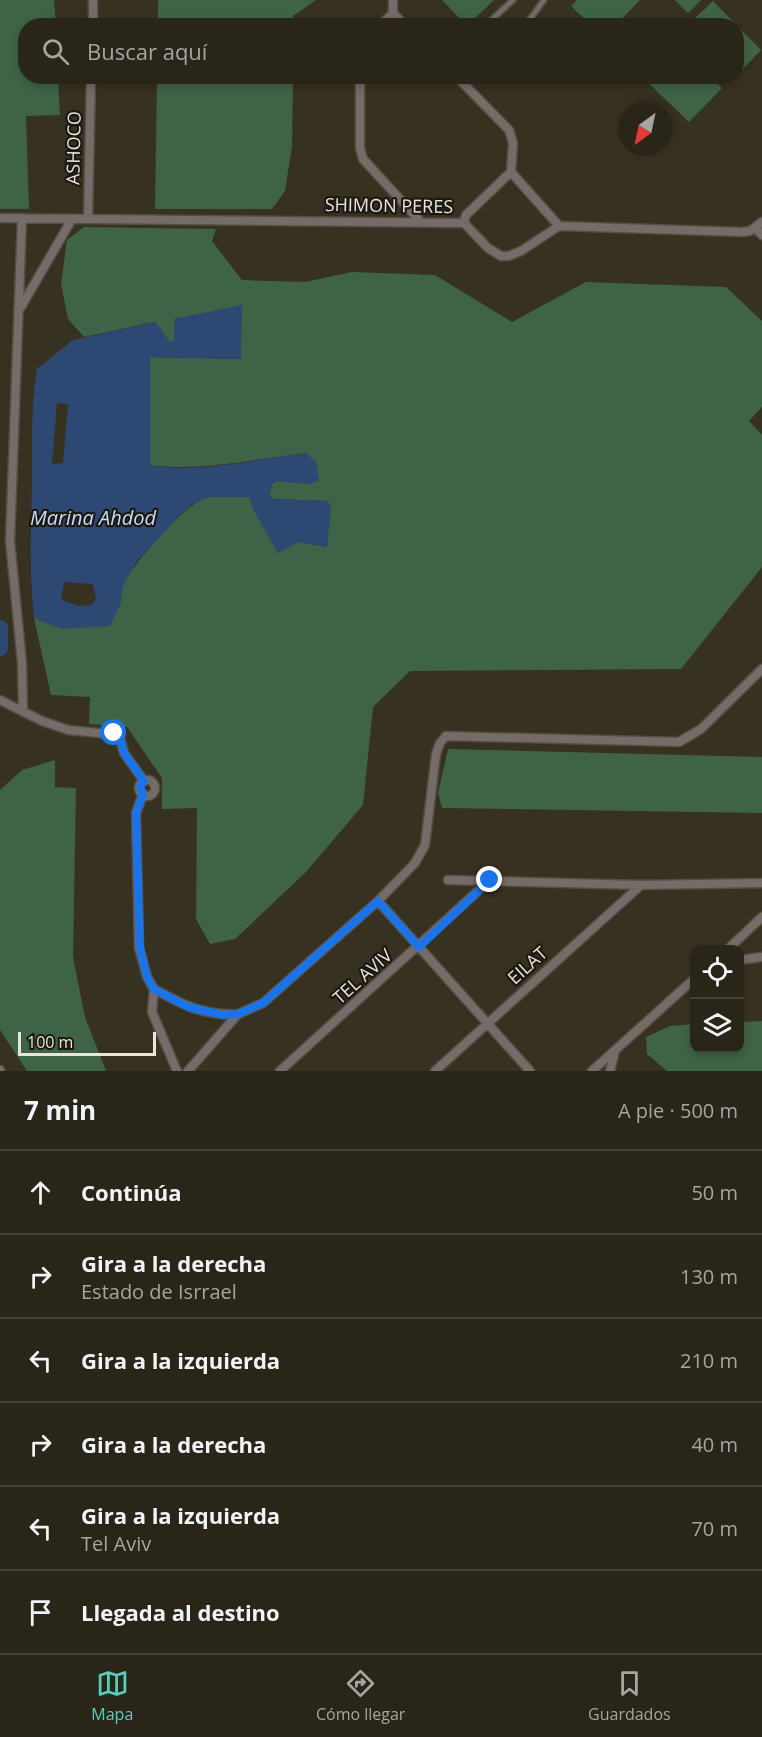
<!DOCTYPE html>
<html lang="es">
<head>
<meta charset="utf-8">
<style>
	:root { --surface:#292519; --page:#353126; --text:#f1f3f6; --muted:#a5a5a2; --line:#454238; --accent:#59cebf }
	body { margin:0; font-family:"Open Sans",sans-serif; background:var(--page); color:var(--text) }
	.controls { position:absolute; right:18px; bottom:18px; display:grid; overflow:hidden; border-radius:12px; box-shadow:0 3px 9px #0003 }
	.controls button { width:54px; height:54px; display:grid; place-items:center; padding:0; border:0; border-bottom:2px solid var(--line); background:var(--surface); color:var(--text); font:30px sans-serif }
	.compass { position:absolute; left:618px; top:102px; width:54px; height:54px; border-radius:50%; background:var(--surface); box-shadow:0 3px 9px #0003; rotate:213deg }
	.scale { position:absolute; left:18px; bottom:15px; width:138px; box-sizing:border-box; padding-left:6px; border:3px solid #e9e5db; border-top:0; font-size:16px; line-height:21px; white-space:nowrap; color:#e9e5db; -webkit-text-stroke:4px #1c1912; paint-order:stroke }
	.stop { position:absolute; width:18px; height:18px; margin:-14px; border:4px solid #1a73e8; border-radius:50%; background:#fff }
	.stop.end { background:#1a73e8; border-color:#fff; box-shadow:0 2px 6px #0008 }
	.list { margin:0; padding:0; list-style:none }
	h2 { display:flex; justify-content:space-between; align-items:center; height:78px; margin:0; padding:0 24px; font-size:26px }
	h2 small { font-size:20px; font-weight:400; color:var(--muted) }
	.list li { display:grid; grid-template-columns:39px 1fr auto; gap:18px; align-items:center; box-sizing:border-box; height:84px; padding:0 24px; border-top:2px solid var(--line) }
	.list b { display:block; font-size:22px; white-space:nowrap }
	.list p { margin:0; font-size:20px; white-space:nowrap; color:var(--muted) }
	.list em { font-size:20px; font-style:normal; color:var(--muted) }
	.icon { flex:none; width:33px; height:33px; fill:none; stroke:currentColor; stroke-width:2; stroke-linecap:round; stroke-linejoin:round }
	.map { position:relative; flex:none; width:762px; height:1071px; overflow:hidden }
	.search { position:absolute; background:var(--surface); box-shadow:0 3px 9px #0003; left:18px; right:18px; top:18px; height:66px; display:flex; align-items:center; gap:15px; box-sizing:border-box; padding:0 21px; border-radius:24px; color:var(--muted); font-size:22px }
	.sheet { height:582px; background:var(--surface) }
	nav { display:flex; justify-content:space-around; align-items:center; box-sizing:border-box; height:84px; border-top:2px solid var(--line); background:var(--surface); font-size:16px; color:var(--muted) }
	nav a { display:grid; justify-items:center; gap:3px }
	nav .on { color:var(--accent) }
	.map>svg:first-child { display:block }
	.green { fill:#3f6347 }
	.water { fill:#2d4973; fill-rule:evenodd }
	.lines { fill:none; stroke-linecap:round; stroke-linejoin:round }
	.river { stroke:#2d4973; stroke-width:16 }
	.service-casing { stroke:#534e3f; stroke-width:8 }
	.minor-casing { stroke:#534e3f; stroke-width:11 }
	.service { stroke:#756b68; stroke-width:4.5 }
	.minor { stroke:#756b68; stroke-width:8 }
	.route { stroke:#1a73e8; stroke-width:8 }
	.labels { text-anchor:middle; dominant-baseline:central; stroke-width:4.5; stroke-linejoin:round; paint-order:stroke }
	.street-label { font-size:18px; fill:#e9e5db; stroke:#1c1912 }
	.water-label { font-size:20px; font-style:italic; fill:#caddf8; stroke:#1c1912 }
</style>
</head>
<body>
<div class="map">
<svg width="762" height="1071" viewBox="0 0 762 1071">
	<rect width="100%" height="100%" fill="#373121"/>
	<path class="green" d="M0,0H54L56,25L26,26V76L58,77L60,115L26,116L29,209H0Z
		M158,0H316L293,16V26L158,25Z
		M442,0H494L467,26Z
		M577,0H640L616,25L592,26L571,6Z
		M675,0H701L688,13Z
		M713,1L761,50L737,75L736,26L688,25Z
		M157,77H293L292,146L285,191L272,209H155Z
		M642,77H710L722,88L689,122Z
		M84,227L216,229L212,241L242,280L305,282L352,272L435,275L512,322L586,282L726,287L762,321V407L749,421L762,435V567L681,669L410,671L373,707L363,805L306,872L235,939L210,944L196,919L197,808L162,809V778L127,727L89,724L90,697L51,695L34,618L62,629L120,605C121,598 121,589 124,582C135,562 186,502 208,497C221,494 237,497 250,497L254,511L299,542L327,547L328,501L273,499L269,496L272,484L276,481L310,484L306,453C255,459 201,472 150,465V357L240,359L242,306L175,319L174,341H169L155,322L84,337L68,319L61,284L67,240Z
		M448,749L762,757V813L442,808L438,793Z
		M55,760V787L76,788L73,957L85,1017L106,1071H27L0,1030V790L22,770Z
		M762,1021V1071H667L647,1054L646,1037L670,1026L694,1024V1048H740V1022Z"/>
	<path class="water" d="M242,305L241,359L150,357V465C199,474 256,459 306,453L316,462L319,480L310,484L276,481L272,484L269,495L274,499L328,501L331,508L327,547L299,542L278,553L254,511L250,497H209L193,504L182,513L137,561L123,585L120,605L110,626L62,629L34,618C29,572 31,525 32,479C32,443 31,405 37,369L73,340L156,322L169,341H174V319ZM57,403L68,404L63,463L52,464ZM64,582L93,584L96,599L92,605L79,606L61,600Z"/>
	<g class="lines">
		<path class="river" d="M0,628V648"/>
		<g class="service-casing">
			<path id="service" d="M485,26L513,0
				M525,26L544,0"/>
		</g>
		<g class="minor-casing">
			<path id="minor" d="M393,13L405,26
				M93,26V0
				M380,26L393,13V0
				M360,76V148L363,159L420,221
				M456,76L509,130L513,143L511,172L466,215L464,223
				M511,172L559,226
				M0,218L464,223L488,248L501,256H509L521,251L559,226L742,232L750,231L762,222
				M22,218L10,541L22,663L23,712
				M88,219L91,76
				M755,228L762,235
				M21,307L72,219
				M0,700L42,721L68,730L119,735L124,753L144,781
				M139 788a8 8 0 1 1 16 0a8 8 0 1 1-16 0Z
				M143,794L136,813L139,948L147,977L154,989L152,1012L177,1071
				M448,880L641,885L762,883
				M378,901L530,1071
				M727,950L762,917
				M740,960L762,957
				M154,989C183,1005 205,1016 238,1014
				M0,1070V1071
				M188,1071L238,1014L263,1003L378,901L415,863L425,845L436,754L440,743L446,736L679,742L701,729L762,669
				M280,1071L490,880
				M435,1071L641,885
				M592,1071L694,979
				M610,1071L615,1051"/>
		</g>
		<use href="#service" class="service"/>
		<use href="#minor" class="minor"/>
	</g>
	<g class="lines">
		<path class="route" d="M114,733L119,735L124,753L144,781L140,786L143,794L136,813L140,948L147,977L154,989L188,1007L223,1015L238,1014L263,1003L378,901L419,947L490,880"/>
	</g>
	<g class="labels">
		<g class="street-label">
			<text transform="translate(73 148) rotate(-89)">ASHOCO</text>
			<text transform="translate(389 205) rotate(1)">SHIMON PERES</text>
			<text transform="translate(527 965) rotate(-42)">EILAT</text>
			<text transform="translate(362 976) rotate(-42)">TEL AVIV</text>
		</g>
		<g class="water-label">
			<text x="93" y="517">Marina Ahdod</text>
		</g>
	</g>
</svg>
<div class="controls">
<button><svg class="icon" aria-label="locate" viewBox="0 0 24 24"><circle cx="12" cy="12" r="6"/><path d="M12 2v4M12 18v4M2 12h4M18 12h4"/></svg></button>
<button><svg class="icon" aria-label="layers" viewBox="0 0 24 24"><path d="M12 4l9 5-9 5-9-5zM3 14l9 5 9-5"/></svg></button>
</div>
<svg class="compass" viewBox="-18 -18 36 36"><path d="M0-13l5 13h-10z" fill="#e53935"/><path d="M0 13l5-13h-10z" fill="#a5a5a2"/></svg>
<div class="scale">100 m</div>
<div class="stop" style="left:114px;top:733px"></div>
<div class="stop end" style="left:490px;top:880px"></div>
<div class="search"><svg class="icon" aria-label="search" viewBox="0 0 24 24"><circle cx="10" cy="10" r="6"/><path d="M15 15l6 6"/></svg>Buscar aquí</div>
</div>
<section class="sheet">
<h2>7 min<small>A pie · 500 m</small></h2>
<ul class="list">
<li><svg class="icon" aria-label="ahead" viewBox="0 0 24 24"><path d="M12 20V5M6 11l6-6 6 6"/></svg><div><b>Continúa</b></div><em>50 m</em></li>
<li><svg class="icon" aria-label="right" viewBox="0 0 24 24"><path d="M7 20v-9h11M14 6l5 5-5 5"/></svg><div><b>Gira a la derecha</b><p>Estado de Isrrael</p></div><em>130 m</em></li>
<li><svg class="icon" aria-label="left" viewBox="0 0 24 24"><path d="M17 20v-9H6M10 6l-5 5 5 5"/></svg><div><b>Gira a la izquierda</b></div><em>210 m</em></li>
<li><svg class="icon" aria-label="right" viewBox="0 0 24 24"><path d="M7 20v-9h11M14 6l5 5-5 5"/></svg><div><b>Gira a la derecha</b></div><em>40 m</em></li>
<li><svg class="icon" aria-label="left" viewBox="0 0 24 24"><path d="M17 20v-9H6M10 6l-5 5 5 5"/></svg><div><b>Gira a la izquierda</b><p>Tel Aviv</p></div><em>70 m</em></li>
<li><svg class="icon" aria-label="arrive" viewBox="0 0 24 24"><path d="M6 21V4h12l-3 4 3 4H6"/></svg><div><b>Llegada al destino</b></div></li>
</ul>
</section>
<nav>
<a class="on"><svg class="icon" aria-label="map" viewBox="0 0 24 24"><path d="M3 6l6-2 6 2 6-2v14l-6 2-6-2-6 2zM9 4v14M15 6v14"/></svg>Mapa</a>
<a><svg class="icon" aria-label="directions" viewBox="0 0 24 24"><path d="M12 3l9 9-9 9-9-9zM9 14v-3h6M13 9l2 2-2 2"/></svg>Cómo llegar</a>
<a><svg class="icon" aria-label="saved" viewBox="0 0 24 24"><path d="M7 4h10v16l-5-4-5 4z"/></svg>Guardados</a>
</nav>
</body>
</html>
